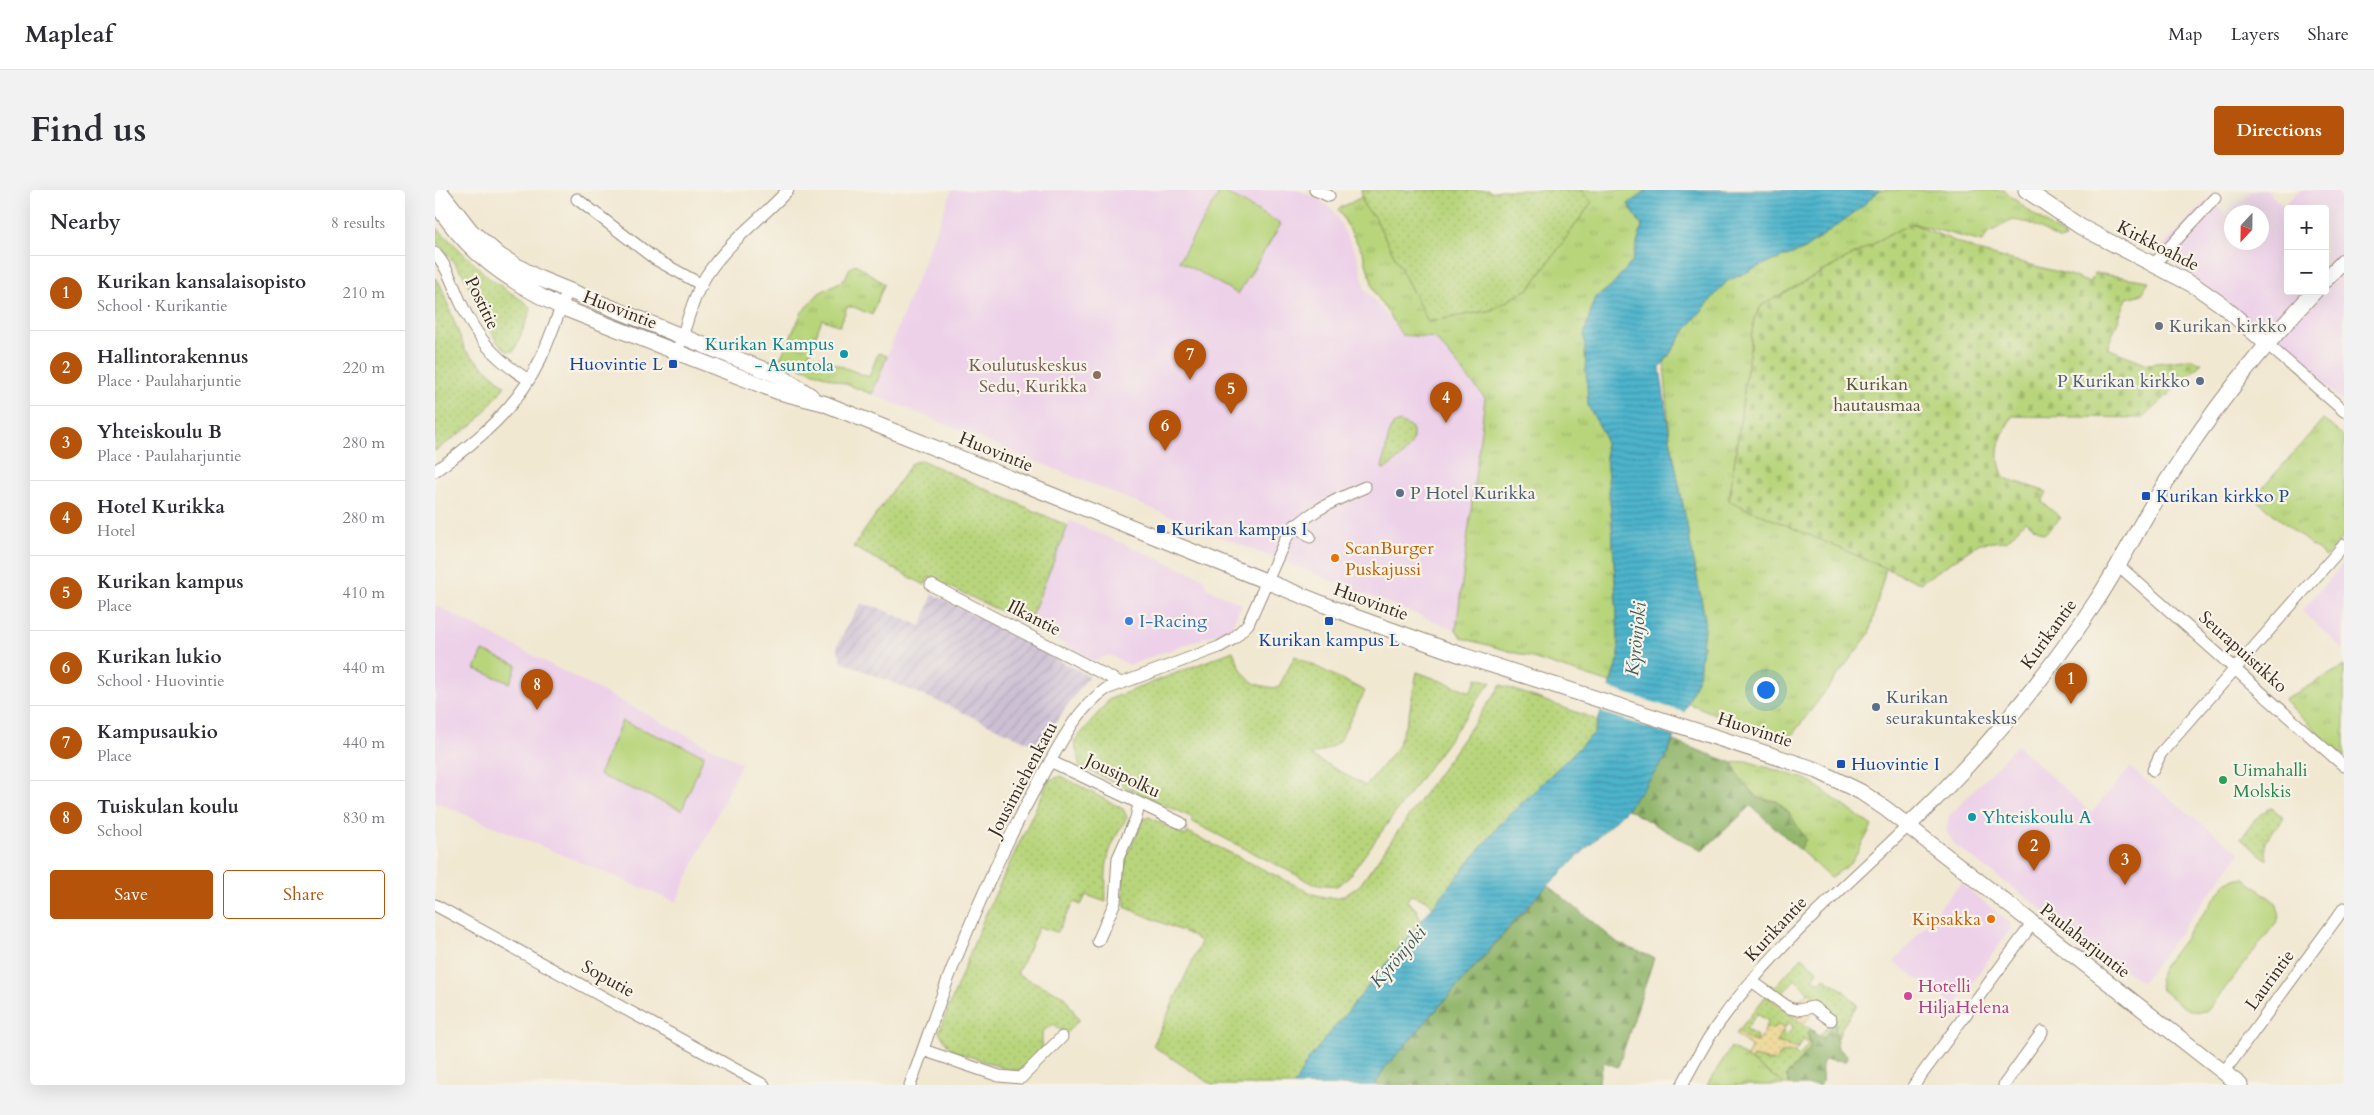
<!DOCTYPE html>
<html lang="en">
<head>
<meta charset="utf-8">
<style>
	:root { --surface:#fff; --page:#f2f2f3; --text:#2b2b33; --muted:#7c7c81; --line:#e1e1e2; --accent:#b45309 }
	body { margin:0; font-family:Cardo,serif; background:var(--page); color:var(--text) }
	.controls { position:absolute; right:15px; top:15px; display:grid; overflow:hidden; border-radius:5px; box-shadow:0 5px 20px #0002 }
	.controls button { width:45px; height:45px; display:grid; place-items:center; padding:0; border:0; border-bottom:1px solid var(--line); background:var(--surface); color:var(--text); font:25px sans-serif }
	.compass { position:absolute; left:1789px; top:15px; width:45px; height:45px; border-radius:50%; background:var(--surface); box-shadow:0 5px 20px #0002; rotate:202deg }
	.you { position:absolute; left:1330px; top:499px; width:18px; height:18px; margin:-12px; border:4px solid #fff; border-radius:50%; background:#1a73e8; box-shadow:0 0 0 8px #1a73e833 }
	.badge { display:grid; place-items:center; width:32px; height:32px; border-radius:50%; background:var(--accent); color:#fff; font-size:16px; font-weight:700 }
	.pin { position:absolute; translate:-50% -41px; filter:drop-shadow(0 1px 2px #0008) }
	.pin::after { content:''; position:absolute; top:26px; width:18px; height:15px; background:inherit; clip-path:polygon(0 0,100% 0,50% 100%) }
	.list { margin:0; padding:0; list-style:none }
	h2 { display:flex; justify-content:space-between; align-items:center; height:65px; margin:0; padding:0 20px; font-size:21px }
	h2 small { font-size:16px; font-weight:400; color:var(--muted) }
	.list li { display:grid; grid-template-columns:32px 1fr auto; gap:15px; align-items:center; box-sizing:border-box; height:75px; padding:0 20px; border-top:1px solid var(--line) }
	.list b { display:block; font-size:19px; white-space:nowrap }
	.list p { margin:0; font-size:16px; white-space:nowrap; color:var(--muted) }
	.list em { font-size:16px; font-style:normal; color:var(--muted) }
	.actions { display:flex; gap:10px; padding:15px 20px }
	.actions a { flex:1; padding:11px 0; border:1px solid var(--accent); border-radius:5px; text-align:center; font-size:18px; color:var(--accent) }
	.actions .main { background:var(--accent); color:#fff }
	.map { position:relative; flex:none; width:1909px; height:895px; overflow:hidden; border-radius:5px }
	header { display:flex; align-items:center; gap:30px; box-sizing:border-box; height:70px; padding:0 25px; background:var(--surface); border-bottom:1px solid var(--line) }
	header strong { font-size:24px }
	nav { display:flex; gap:28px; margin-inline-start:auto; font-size:18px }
	.intro { display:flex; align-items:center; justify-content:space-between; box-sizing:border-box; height:120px; padding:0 30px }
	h1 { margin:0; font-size:35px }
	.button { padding:12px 22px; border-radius:5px; background:var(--accent); color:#fff; font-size:18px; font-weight:700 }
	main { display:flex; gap:30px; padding:0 30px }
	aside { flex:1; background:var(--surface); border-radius:5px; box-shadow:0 5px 20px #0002 }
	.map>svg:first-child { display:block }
	.built { fill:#edd1e9; fill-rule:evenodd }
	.industrial { fill:url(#industrial-furrows) }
	.grass { fill:url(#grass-dots); stroke:#7a804d }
	.forest { fill:url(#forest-firs); stroke:#667045 }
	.sand { fill:url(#sand-dots); stroke:#94825e }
	.cemetery { fill:url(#cemetery-stones); stroke:#7a804d }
	.park { fill:url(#park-tufts); stroke:#7a804d }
	.pitch { fill:#b8d57c; stroke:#7a804d }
	.water { fill:url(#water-rules); stroke:#446f75 }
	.pier { fill:#f1e8d2 }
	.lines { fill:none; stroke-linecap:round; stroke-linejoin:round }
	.minor-casing { stroke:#968978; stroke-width:13 }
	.major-casing { stroke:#968978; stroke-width:17 }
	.minor { stroke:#fff; stroke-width:11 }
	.major { stroke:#fff; stroke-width:15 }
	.worship-dot { fill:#6b7280; stroke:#f7f3e8; stroke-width:2 }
	.culture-dot { fill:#0f9aa8; stroke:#f7f3e8; stroke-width:2 }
	.transit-dot { fill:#1a4fb4; stroke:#f7f3e8; stroke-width:2 }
	.education-dot { fill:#8d6e63; stroke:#f7f3e8; stroke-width:2 }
	.service-dot { fill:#5c6f8a; stroke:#f7f3e8; stroke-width:2 }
	.food-dot { fill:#e8710a; stroke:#f7f3e8; stroke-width:2 }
	.shop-dot { fill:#3f7fe0; stroke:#f7f3e8; stroke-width:2 }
	.leisure-dot { fill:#2e9e5b; stroke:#f7f3e8; stroke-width:2 }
	.hotel-dot { fill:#d1479c; stroke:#f7f3e8; stroke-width:2 }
	.labels { text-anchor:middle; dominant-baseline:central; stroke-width:4.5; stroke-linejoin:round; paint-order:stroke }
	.street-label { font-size:18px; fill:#3b2a1e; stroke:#f7f3e8 }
	.worship-label { font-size:18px; fill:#5b616d; stroke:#f7f3e8; text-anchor:start }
	.culture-label { font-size:18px; fill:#0d838f; stroke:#f7f3e8; text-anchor:end }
	.transit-label { font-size:18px; fill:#164399; stroke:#f7f3e8; text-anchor:start }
	.education-label { font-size:18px; fill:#785e54; stroke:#f7f3e8; text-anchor:end }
	.service-label { font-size:18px; fill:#4e5e75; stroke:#f7f3e8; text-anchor:start }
	.park-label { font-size:18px; fill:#5a5536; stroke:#f7f3e8 }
	.food-label { font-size:18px; fill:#c56008; stroke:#f7f3e8; text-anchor:start }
	.shop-label { font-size:18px; fill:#366cbe; stroke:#f7f3e8; text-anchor:start }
	.leisure-label { font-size:18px; fill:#27864d; stroke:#f7f3e8; text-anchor:start }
	.hotel-label { font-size:18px; fill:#b23c85; stroke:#f7f3e8; text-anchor:start }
	.water-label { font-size:19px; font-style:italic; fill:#415a5b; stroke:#f7f3e8 }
</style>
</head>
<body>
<header>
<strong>Mapleaf</strong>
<nav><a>Map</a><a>Layers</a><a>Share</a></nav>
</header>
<div class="intro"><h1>Find us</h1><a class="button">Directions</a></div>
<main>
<aside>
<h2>Nearby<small>8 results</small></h2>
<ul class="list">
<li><span class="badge">1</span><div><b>Kurikan kansalaisopisto</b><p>School · Kurikantie</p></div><em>210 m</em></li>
<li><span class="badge">2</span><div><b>Hallintorakennus</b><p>Place · Paulaharjuntie</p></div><em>220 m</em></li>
<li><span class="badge">3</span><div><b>Yhteiskoulu B</b><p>Place · Paulaharjuntie</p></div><em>280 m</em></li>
<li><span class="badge">4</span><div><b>Hotel Kurikka</b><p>Hotel</p></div><em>280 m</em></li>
<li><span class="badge">5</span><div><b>Kurikan kampus</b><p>Place</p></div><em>410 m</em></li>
<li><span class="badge">6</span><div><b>Kurikan lukio</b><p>School · Huovintie</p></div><em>440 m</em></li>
<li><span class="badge">7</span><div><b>Kampusaukio</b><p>Place</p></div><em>440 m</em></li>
<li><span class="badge">8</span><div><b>Tuiskulan koulu</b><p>School</p></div><em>830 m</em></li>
</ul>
<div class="actions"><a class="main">Save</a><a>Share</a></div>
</aside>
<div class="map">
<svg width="1909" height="895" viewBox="0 0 1909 895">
	<defs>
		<pattern id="industrial-furrows" width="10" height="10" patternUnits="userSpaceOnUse" patternTransform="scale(1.25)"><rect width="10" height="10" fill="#ccbfd4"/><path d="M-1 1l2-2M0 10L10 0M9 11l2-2" fill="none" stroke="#b0a4b6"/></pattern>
		<pattern id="grass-dots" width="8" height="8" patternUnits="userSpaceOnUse" patternTransform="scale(1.25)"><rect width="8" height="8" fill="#b8d57c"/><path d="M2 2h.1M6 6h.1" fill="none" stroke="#9fb76b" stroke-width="1.8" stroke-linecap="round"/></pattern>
		<pattern id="forest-firs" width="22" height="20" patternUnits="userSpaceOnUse" patternTransform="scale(1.25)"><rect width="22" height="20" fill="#92b66c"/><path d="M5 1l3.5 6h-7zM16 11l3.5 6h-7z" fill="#789458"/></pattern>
		<pattern id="sand-dots" width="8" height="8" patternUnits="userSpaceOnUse" patternTransform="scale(1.25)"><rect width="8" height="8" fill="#eeda9e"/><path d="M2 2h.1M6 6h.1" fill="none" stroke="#cdbb88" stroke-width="1.8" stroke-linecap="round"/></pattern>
		<pattern id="cemetery-stones" width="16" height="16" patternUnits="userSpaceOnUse" patternTransform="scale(1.25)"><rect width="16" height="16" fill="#b8d57c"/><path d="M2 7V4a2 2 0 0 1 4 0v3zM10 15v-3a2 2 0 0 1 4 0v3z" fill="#9fb76b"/></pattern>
		<pattern id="park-tufts" width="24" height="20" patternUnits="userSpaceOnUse" patternTransform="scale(1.25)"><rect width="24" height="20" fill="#b8d57c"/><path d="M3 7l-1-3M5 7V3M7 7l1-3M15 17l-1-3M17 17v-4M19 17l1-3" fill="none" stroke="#9fb76b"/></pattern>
		<pattern id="water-rules" width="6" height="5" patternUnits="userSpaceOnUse" patternTransform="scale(1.25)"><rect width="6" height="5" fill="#4db4cc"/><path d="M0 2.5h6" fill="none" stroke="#4193a5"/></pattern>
	</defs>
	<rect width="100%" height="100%" fill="#f7f3e8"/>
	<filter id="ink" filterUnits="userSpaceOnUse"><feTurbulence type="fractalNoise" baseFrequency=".02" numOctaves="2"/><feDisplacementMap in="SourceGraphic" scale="10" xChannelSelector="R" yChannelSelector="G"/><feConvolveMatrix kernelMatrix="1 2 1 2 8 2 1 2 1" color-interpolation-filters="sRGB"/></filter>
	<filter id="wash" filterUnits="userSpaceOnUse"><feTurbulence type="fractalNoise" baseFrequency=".0096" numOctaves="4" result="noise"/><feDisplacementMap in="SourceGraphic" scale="20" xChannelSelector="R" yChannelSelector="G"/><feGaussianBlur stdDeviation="1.12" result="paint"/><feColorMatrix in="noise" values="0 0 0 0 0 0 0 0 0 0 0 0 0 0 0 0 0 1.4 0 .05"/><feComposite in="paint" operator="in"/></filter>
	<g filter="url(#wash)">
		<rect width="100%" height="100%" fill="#f1e8d2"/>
		<path class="built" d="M517,0H863L883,9L898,20L923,67L930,99L967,145L1000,148L1050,208L1021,440L786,347L437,204Z
			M1817,0H1831L1848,16L1865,0H1909V212L1817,132L1723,61L1774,8L1791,25ZM1853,19H1890V101H1853ZM1796,22H1826V52H1796Z
			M635,331L768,388L773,399L807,414L796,438L694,475L675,465L659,471L593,434Z
			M1909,372V460L1867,421Z
			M0,415L306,573L241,712L0,612Z
			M1582,555L1656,623L1695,578L1805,663L1707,793L1521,656L1511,641L1514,626Z
			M1526,693L1575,733V740L1520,816L1459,772Z"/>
		<path class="industrial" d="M498,404L654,486L626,524L605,558L507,513L407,472L402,457L412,435L426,414L442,417L486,436Z"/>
		<path class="grass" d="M926,0H1054L1055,2L1066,0H1145L1157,12L1095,98L1057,120L992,132L940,28L929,16Z
			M0,36L54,88L91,113L96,120L79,161H72L62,152L28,84L0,50Z
			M0,88L5,94L30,160L70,196L41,232L0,261Z
			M965,232L977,238C983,258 963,269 949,280L947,278L955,239L958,235Z
			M486,270L633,336L593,434L494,387L490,395L418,357L477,273Z
			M798,461C809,487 812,496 843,498L860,466L930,501L904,552L888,561L875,565L931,596L963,556L974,524L982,482L1036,502L1042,488L1056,492L912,689L902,696L879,694L756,631L758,628L644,576L643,566L639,552L675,509Z
			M1066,495L1163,530L1159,543L1065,634L998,717L992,710L975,705L972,711L982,720L986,732L873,870L859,895H778L718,856L766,752L758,746L690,717L688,690L692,665L708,630L714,627L751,646L753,642L878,704C900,711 906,709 925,695Z
			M626,586L688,619L692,627C670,664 670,671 671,712L651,705L646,715L639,712L622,742L604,737L582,784L629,806L644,830L630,844L618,834L607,842V859L589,879L577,881L516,860L504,842L549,728L614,590Z
			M1837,618L1849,628L1830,651L1832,670L1806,649C1814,638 1823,621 1837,618Z
			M1367,767L1383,781L1378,788L1384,793L1389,788C1401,795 1414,804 1422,815L1407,837L1403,848L1400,840L1388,849L1384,847L1395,832L1378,811V803L1373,802L1360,789L1348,803L1359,812L1354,813L1336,801Z
			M1331,806L1380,842L1375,841L1373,849L1376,854L1374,860L1351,886L1355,895H1351L1316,871L1318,867L1339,872L1350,861H1355L1364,866L1374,853L1369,849L1363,858L1341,852L1348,841L1353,845L1358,836L1353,832L1350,837L1343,835L1336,840L1330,837L1333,831L1322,824L1311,839L1322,846L1321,852L1314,850L1303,841Z"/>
		<path class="forest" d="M1238,551L1298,573L1305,588L1322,608L1341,611L1354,623L1372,649L1365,660L1316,616L1267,661L1192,619L1230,569Z
			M1113,695L1183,753L1219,768L1183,877L1169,872L1162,895H940L949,879Z
			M1397,834L1402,835L1400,840L1403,858L1412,865L1413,869L1410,871L1390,869C1383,878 1390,886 1386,895H1355L1351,886L1374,860L1376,854L1372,843L1375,840L1388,849Z"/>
		<path class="sand" d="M1373,802L1378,803V811L1383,817L1368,834L1331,806C1348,811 1361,817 1373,802Z
			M1343,835L1350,837L1341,852L1363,858L1359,862L1346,863L1339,872L1318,867L1316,871L1311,868L1317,857L1301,845L1303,841L1314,850L1321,852L1325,849L1331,838L1338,839Z"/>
		<path class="cemetery" d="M1476,33L1546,62L1631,84L1655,93L1660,83L1714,91L1707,104L1692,108L1672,158L1713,174L1757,169L1767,173L1708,228L1577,226C1563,254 1558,258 1569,288L1612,302L1607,312L1626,328L1609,344L1590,331L1572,351L1545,353L1485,393L1294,311L1319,128L1327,115Z"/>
		<path class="park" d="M1145,0H1212L1193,14L1207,36L1197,72L1176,96L1159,109L1153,216L1169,244L1177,334L1184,467L1175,493L1085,464L1027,448L1021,440L1050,208L1000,148L967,145L940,103L928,63L903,19L927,7L929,16L940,28L993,132L1057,120L1095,98L1157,12Z
			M1445,0H1569L1590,18L1631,48L1625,50L1595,33L1578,30L1553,43L1547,52L1476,33L1327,115L1319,128L1294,311L1451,378L1434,444L1351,553L1253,513L1264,485L1270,429L1235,248L1229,173L1252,138L1292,91L1332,73L1368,60L1424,19Z
			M421,74L449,94L437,125L419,117H412L405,136L387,129L374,164L434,187L443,163L452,166L437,204L345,169L367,122L384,103L410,89L414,79Z
			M1888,229L1909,247V346L1891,367L1819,308Z
			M1909,476V567L1849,510Z
			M1311,571L1373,590L1437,636L1417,672L1396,688L1365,660L1371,649L1354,623L1342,611L1322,608L1305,588L1298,573Z
			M1296,857L1351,895H1272Z"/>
		<path class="pitch" d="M786,0L846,34L803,104L744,71Z
			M48,461L82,475L75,493L40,479Z
			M187,531L269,565L247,620L164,585Z
			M1800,689H1810L1841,713L1844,722L1843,730L1773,820C1754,827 1740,810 1726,799L1724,788L1726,780L1792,692Z"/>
		<path class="water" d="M1212,0H1445L1424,19L1368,60L1332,73L1292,91L1252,138L1225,178L1235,248L1270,429L1264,485L1230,569L1192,619L1099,709L949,879L940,895H859L873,870L1065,634L1159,543L1184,467L1177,334L1169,244L1153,216L1149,145L1159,109L1176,96L1197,72L1207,36L1193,14Z"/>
		<path class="pier" d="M1171,497L1252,523L1242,547L1163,521Z"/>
	</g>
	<g filter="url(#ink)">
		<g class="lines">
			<g class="minor-casing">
				<path id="minor" d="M880,0L894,6
					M142,9L220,69L267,95
					M0,63C12,76 18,95 25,111C41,147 59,169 94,190
					M1719,74L1780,8
					M1832,154L1909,221
					M242,162C252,135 258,103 275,80C297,49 328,27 353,0
					M0,281C43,251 83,217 106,168C116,146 123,123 133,101
					M860,335L875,347
					M1683,375L1909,576
					M496,395L686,493
					M615,571L746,633
					M1718,580L1726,563L1909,355
					M0,715L329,895
					M663,751L680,712L683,668L701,628L704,614
					M1318,792L1354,818L1363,820L1378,817L1396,830
					M488,860L564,886L586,888L627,847
					M1789,882L1909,718
					M475,895C492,850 506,804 525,759C549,699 577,640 608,584C626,553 641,520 671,499L784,457L798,449L813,434L851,348C870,322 901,310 930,297
					M1247,895C1255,880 1264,864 1273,849C1326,768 1403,703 1473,636
					M1479,895L1597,734
					M1569,895L1607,842"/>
			</g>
			<g class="major-casing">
				<path id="major" d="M4,0L36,41L65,66L103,88L347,187L376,206
					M1591,0L1646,37L1760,96L1787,115L1832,154
					M0,11C30,62 74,91 126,117L344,202L388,213L920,427L1029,466L1379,579L1426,602L1451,619L1805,895
					M1890,90L1909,71
					M1473,636C1543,569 1606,494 1660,413C1688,371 1709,325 1737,283C1779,218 1827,157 1880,101"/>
			</g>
			<use href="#minor" class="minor"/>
			<use href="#major" class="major"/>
		</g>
	</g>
	<circle class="worship-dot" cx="1724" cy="136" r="5"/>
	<g class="culture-dot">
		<circle cx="409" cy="164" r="5"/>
		<circle cx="1537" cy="627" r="5"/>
	</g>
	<g class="transit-dot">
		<rect x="233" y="169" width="10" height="10" rx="2.5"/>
		<rect x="1706" y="301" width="10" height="10" rx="2.5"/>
		<rect x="721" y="334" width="10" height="10" rx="2.5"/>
		<rect x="889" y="426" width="10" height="10" rx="2.5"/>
		<rect x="1401" y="569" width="10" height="10" rx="2.5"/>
	</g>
	<circle class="education-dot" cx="662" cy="185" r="5"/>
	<g class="service-dot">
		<circle cx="1765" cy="191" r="5"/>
		<circle cx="965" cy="303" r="5"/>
		<circle cx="1441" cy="517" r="5"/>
	</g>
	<g class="food-dot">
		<circle cx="900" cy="368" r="5"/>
		<circle cx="1556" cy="729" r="5"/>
	</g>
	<circle class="shop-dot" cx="694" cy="431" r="5"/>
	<circle class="leisure-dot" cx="1788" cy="590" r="5"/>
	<circle class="hotel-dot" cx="1473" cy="806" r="5"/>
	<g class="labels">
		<g class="street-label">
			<text transform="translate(1723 56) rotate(27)">Kirkkoahde</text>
			<text transform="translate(47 113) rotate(64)">Postitie</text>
			<text transform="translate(185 120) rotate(21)">Huovintie</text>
			<text transform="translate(561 262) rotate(22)">Huovintie</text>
			<text transform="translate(936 412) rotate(20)">Huovintie</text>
			<text transform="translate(599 428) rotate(27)">Ilkantie</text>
			<text transform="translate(1614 444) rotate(-54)">Kurikantie</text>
			<text transform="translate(1808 462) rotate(42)">Seurapuistikko</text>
			<text transform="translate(1320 540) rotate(18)">Huovintie</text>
			<text transform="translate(688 586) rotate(25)">Jousipolku</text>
			<text transform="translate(588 589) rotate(-62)">Jousimiehenkatu</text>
			<text transform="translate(1341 739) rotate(-47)">Kurikantie</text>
			<text transform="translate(1650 751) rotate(38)">Paulaharjuntie</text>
			<text transform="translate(173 789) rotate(29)">Soputie</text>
			<text transform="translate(1835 790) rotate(-54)">Laurintie</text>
		</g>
		<g class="worship-label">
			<text x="1734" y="136">Kurikan kirkko</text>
		</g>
		<g class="culture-label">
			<text x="399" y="154">Kurikan Kampus<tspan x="399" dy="21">- Asuntola</tspan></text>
			<text x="1547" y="627" text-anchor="start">Yhteiskoulu A</text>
		</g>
		<g class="transit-label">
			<text x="228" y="174" text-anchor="end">Huovintie L</text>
			<text x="1721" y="306">Kurikan kirkko P</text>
			<text x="736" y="339">Kurikan kampus I</text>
			<text x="894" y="450" text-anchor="middle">Kurikan kampus L</text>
			<text x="1416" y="574">Huovintie I</text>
		</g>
		<g class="education-label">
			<text x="652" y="175">Koulutuskeskus<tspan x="652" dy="21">Sedu, Kurikka</tspan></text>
		</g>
		<g class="service-label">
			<text x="1755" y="191" text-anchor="end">P Kurikan kirkko</text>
			<text x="975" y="303">P Hotel Kurikka</text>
			<text x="1451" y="507">Kurikan<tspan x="1451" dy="21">seurakuntakeskus</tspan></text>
		</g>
		<g class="park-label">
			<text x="1442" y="194">Kurikan<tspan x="1442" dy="21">hautausmaa</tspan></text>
		</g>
		<g class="food-label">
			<text x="910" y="358">ScanBurger<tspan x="910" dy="21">Puskajussi</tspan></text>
			<text x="1546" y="729" text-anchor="end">Kipsakka</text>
		</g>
		<g class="shop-label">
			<text x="704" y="431">I-Racing</text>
		</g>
		<g class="leisure-label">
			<text x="1798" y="580">Uimahalli<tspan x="1798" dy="21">Molskis</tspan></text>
		</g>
		<g class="hotel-label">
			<text x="1483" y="796">Hotelli<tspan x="1483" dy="21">HiljaHelena</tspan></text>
		</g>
		<g class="water-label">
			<text transform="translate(1201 449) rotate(-84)">Kyrönjoki</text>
			<text transform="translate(963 767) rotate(-49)">Kyrönjoki</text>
		</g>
	</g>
</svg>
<div class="controls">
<button>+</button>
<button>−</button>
</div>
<svg class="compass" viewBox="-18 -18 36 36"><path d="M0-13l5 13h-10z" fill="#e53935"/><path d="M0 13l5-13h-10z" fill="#7c7c81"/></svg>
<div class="you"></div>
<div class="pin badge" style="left:1636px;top:514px">1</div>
<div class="pin badge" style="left:1599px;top:681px">2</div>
<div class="pin badge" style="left:1690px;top:695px">3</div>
<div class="pin badge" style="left:1011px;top:233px">4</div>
<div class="pin badge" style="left:796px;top:224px">5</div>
<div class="pin badge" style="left:730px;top:261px">6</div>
<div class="pin badge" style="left:755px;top:190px">7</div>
<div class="pin badge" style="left:102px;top:520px">8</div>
</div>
</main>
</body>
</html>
